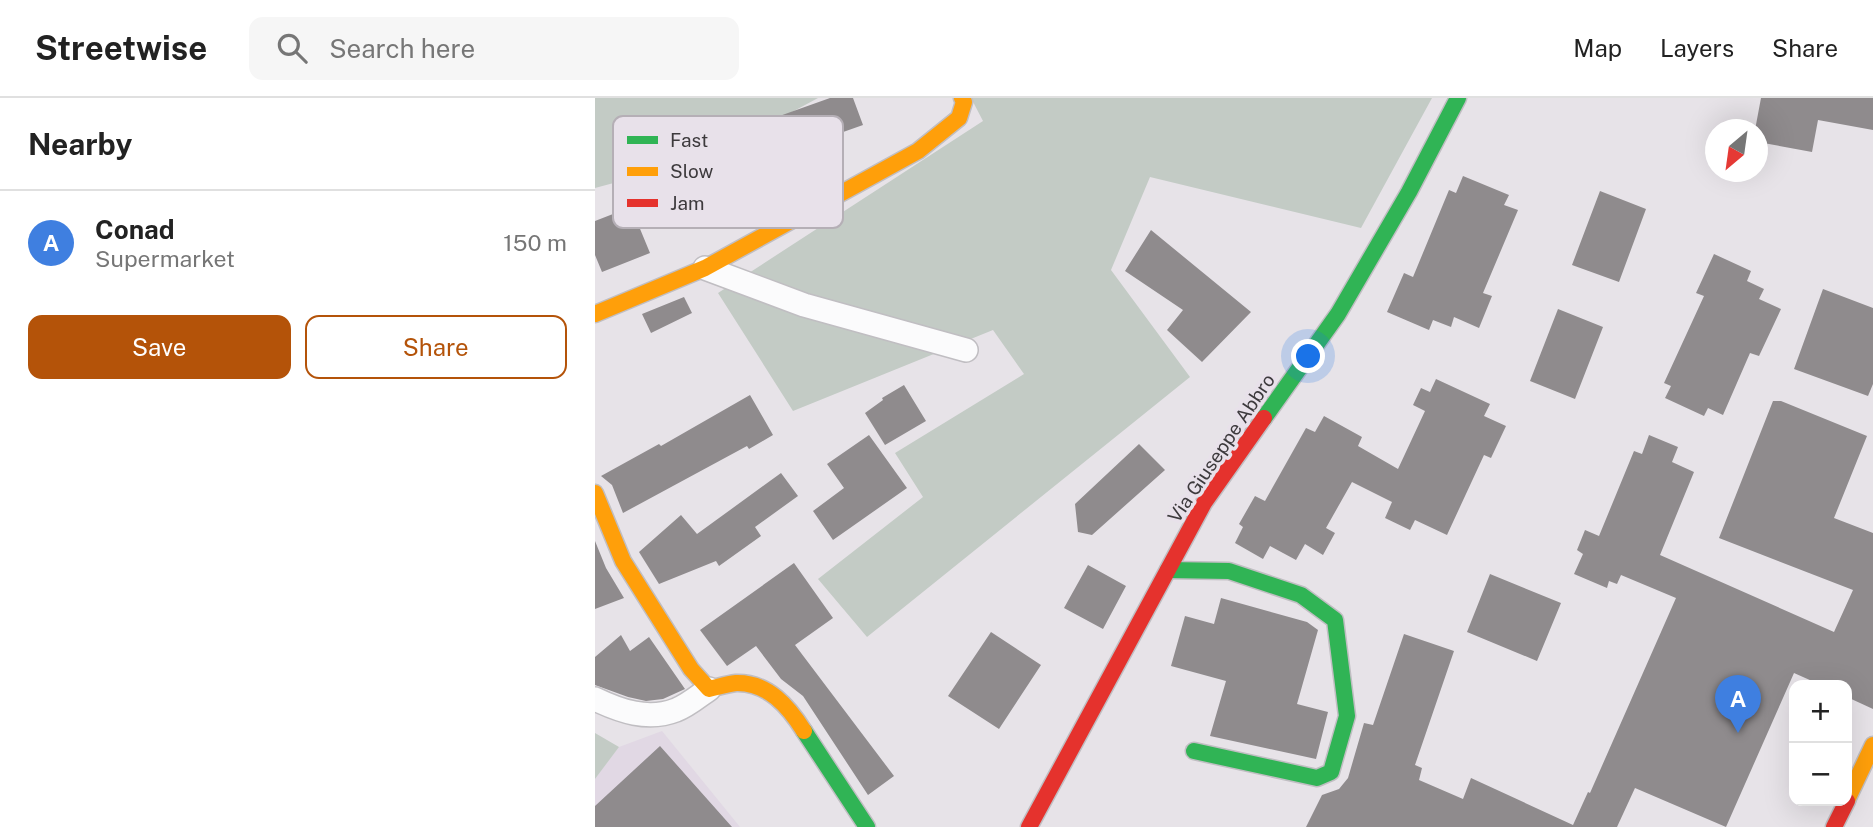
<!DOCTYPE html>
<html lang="en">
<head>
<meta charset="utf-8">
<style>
	:root { --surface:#fff; --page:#f6f6f6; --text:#222; --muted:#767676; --line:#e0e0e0; --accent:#b45309 }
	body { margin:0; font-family:"Public Sans",sans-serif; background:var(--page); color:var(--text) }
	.controls { position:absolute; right:21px; bottom:21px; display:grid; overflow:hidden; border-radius:14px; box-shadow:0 7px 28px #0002 }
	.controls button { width:63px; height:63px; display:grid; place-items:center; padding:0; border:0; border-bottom:2px solid var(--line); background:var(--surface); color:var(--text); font:35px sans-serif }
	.compass { position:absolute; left:1110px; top:21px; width:63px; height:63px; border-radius:50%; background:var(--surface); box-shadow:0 7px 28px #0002; rotate:209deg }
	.you { position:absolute; left:714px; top:259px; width:24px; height:24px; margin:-18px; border:5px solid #fff; border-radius:50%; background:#1a73e8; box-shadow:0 0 0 10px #1a73e833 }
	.badge { display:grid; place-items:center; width:46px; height:46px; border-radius:50%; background:var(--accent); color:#fff; font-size:23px; font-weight:700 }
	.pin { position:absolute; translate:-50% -58px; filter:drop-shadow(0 2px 4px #0008) }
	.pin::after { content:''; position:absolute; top:37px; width:24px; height:21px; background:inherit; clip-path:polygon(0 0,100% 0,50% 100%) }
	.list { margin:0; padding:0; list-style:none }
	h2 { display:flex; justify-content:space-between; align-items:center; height:91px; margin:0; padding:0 28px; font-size:30px }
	h2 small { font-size:23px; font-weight:400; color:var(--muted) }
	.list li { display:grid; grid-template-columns:46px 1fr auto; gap:21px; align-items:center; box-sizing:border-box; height:105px; padding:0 28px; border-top:2px solid var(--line) }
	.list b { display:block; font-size:26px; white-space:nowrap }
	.list p { margin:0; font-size:23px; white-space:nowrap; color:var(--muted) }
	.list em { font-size:23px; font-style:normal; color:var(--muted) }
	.actions { display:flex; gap:14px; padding:21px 28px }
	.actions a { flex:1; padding:16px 0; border:2px solid var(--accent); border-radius:14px; text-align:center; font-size:24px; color:var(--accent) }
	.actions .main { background:var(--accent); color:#fff }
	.icon { flex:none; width:38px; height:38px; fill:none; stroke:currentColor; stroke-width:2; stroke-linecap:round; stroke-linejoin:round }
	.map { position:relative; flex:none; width:1278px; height:729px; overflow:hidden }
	header { display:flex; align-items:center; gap:42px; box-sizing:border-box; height:98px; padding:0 35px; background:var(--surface); border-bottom:2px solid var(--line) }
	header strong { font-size:33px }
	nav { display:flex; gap:38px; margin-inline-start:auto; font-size:24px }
	.search { width:490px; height:63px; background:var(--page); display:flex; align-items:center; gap:18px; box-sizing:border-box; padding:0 24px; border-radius:14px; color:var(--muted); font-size:26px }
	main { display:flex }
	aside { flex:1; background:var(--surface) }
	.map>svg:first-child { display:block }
	.education { fill:#e1d8e4 }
	.green { fill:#c3cbc5 }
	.building { fill:#8f8b8d }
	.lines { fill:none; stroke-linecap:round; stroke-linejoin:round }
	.street-casing { stroke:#c0bec2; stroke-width:26 }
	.fast-casing { stroke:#c0bec2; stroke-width:19 }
	.slow-casing { stroke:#c0bec2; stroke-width:19 }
	.jam-casing { stroke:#c0bec2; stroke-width:19 }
	.street { stroke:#fbfbfc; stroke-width:23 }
	.fast { stroke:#30b455; stroke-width:16 }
	.slow { stroke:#ff9f0a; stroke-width:16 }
	.jam { stroke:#e5322d; stroke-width:16 }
	.labels { text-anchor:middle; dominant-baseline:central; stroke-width:7; stroke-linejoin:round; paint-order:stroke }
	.street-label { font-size:19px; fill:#3d3a3d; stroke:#e8e1ea }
	.key { fill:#e8e1ea; stroke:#b5afb6; stroke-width:2 }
	.key-label { font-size:19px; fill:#3d3a3d }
</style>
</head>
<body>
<header>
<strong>Streetwise</strong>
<div class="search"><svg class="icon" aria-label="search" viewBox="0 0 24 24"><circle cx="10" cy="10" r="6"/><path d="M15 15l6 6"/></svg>Search here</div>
<nav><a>Map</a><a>Layers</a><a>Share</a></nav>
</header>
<main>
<aside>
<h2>Nearby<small></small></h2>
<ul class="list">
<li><span class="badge" style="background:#3f7fe0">A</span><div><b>Conad</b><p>Supermarket</p></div><em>150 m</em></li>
</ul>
<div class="actions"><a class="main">Save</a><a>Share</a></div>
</aside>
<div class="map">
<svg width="1278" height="729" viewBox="0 0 1278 729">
	<rect width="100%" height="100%" fill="#e7e3e8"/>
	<path class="education" d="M67,633L145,729H0V681L24,649Z"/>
	<path class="green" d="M0,0H223L112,60L0,90Z
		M376,0H837L766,130L555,79L516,172L595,279L272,539L223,481L328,399L300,355L429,276L398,232L198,313L123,195L388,23Z
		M0,635L24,649L0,681Z"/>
	<path class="building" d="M235,0H258L268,27L217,45L226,73L181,89L177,77L144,89L136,66L171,53L162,26Z
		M1166,0H1278V32L1223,22L1217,54L1163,44V32H1160Z
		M868,78L914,97L909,107L923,112L888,195L897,198L884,230L859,219L856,229L838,222L834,232L792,214L809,175L818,179L854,92L861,95Z
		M1005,93L1051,111L1024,184L977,167Z
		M36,109L55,155L7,174L0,157V123Z
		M556,132L656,214L607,264L572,232L588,212L530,173Z
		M1119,156L1156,173L1152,183L1169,191L1164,201L1186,211L1164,258L1155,255L1128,317L1113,310L1109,318L1070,300L1076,288L1069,285L1109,198L1101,195Z
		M1228,191L1278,210V286L1273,298L1199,271Z
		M89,199L97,215L56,235L47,216Z
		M963,211L1008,229L980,301L935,283Z
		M841,281L895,306L889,318L911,328L896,360L889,357L852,437L820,422L815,432L790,420L797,404L757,384L731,430L740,435L728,457L710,446L701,462L675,448L668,461L640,445L648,429L644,426L660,398L670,403L711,330L720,334L729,318L767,339L763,348L803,371L830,313L818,307L826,290L835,294Z
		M309,287L331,323L290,347L270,315L288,302L287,300Z
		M155,297L178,337L154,351L152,348L28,415L17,387L6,378L64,346L66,348Z
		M1178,303H1186L1272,338L1239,420L1278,435V611L1252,599V587H1226L1199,575L1131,729L1040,690L1022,729H711L727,697L744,691L753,680L769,625L778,627L809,536L859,553L820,667L827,670L824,682L868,701L876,680L978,727L993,694L995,695L1081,500L1026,477L1022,486L1014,483L1012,490L979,476L988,456L982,452L990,432L1004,438L1039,353L1047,356L1054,337L1083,349L1077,364L1099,374L1065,457L1239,534L1258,492L1124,440Z
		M274,337L312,390L238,442L218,413L249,390L232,366Z
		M544,346L570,372L497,437L483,434L480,406Z
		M186,375L203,398L160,429L166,438L124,468L121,463L64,486L44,454L86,417L102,436Z
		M0,443L11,470L29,500L0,511Z
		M199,465L238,520L200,547L299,678L273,697L208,598L186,581L161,548L132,568L105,532Z
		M493,467L531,488L508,531L469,510Z
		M895,476L966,505L942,563L872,534Z
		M626,500L712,524L723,532L702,606L733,614L721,661L615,638L631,583L576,568L590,518L619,526Z
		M396,534L446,567L404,631L353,598Z
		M26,537L35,553L54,539L90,591L68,601L51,603L33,599L0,587V559Z
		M65,648L137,729H0V708Z"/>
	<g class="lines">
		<g class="street-casing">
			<path id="street" d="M110,170L209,207L371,252
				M0,601C25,613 53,623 81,612C92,608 104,598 114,591"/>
		</g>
		<g class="fast-casing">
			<path id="fast" d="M669,320L743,216L814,94L863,0
				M573,472L634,473L706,497L740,522L752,618L736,674L722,680L599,653
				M209,633L272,729"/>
		</g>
		<g class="slow-casing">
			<path id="slow" d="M0,216L110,170L323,53L364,20L369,4L367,0
				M0,395L28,463L96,571L114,591C123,589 132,586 141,585C173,584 194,609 209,633
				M1252,702L1278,647"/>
		</g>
		<g class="jam-casing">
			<path id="jam" d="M434,729L609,405L669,320
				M1239,729L1252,703"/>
		</g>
		<use href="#street" class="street"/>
		<use href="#fast" class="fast"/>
		<use href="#slow" class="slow"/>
		<use href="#jam" class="jam"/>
	</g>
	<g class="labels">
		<g class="street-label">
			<text transform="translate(626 350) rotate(-56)">Via Giuseppe Abbro</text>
		</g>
	</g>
	<rect x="18" y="18" width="230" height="112" rx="10" class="key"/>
	<rect x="32" y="38" width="31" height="8" fill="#30b455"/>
	<rect x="32" y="69" width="31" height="9" fill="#ff9f0a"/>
	<rect x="32" y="101" width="31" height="8" fill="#e5322d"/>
	<g class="key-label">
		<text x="75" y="49">Fast</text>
		<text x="75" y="80">Slow</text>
		<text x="75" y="112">Jam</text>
	</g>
</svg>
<div class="controls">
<button>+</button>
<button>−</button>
</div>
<svg class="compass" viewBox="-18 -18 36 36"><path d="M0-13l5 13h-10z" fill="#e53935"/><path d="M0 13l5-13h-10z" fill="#767676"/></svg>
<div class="you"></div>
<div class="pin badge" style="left:1143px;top:635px;background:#3f7fe0">A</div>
</div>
</main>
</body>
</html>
